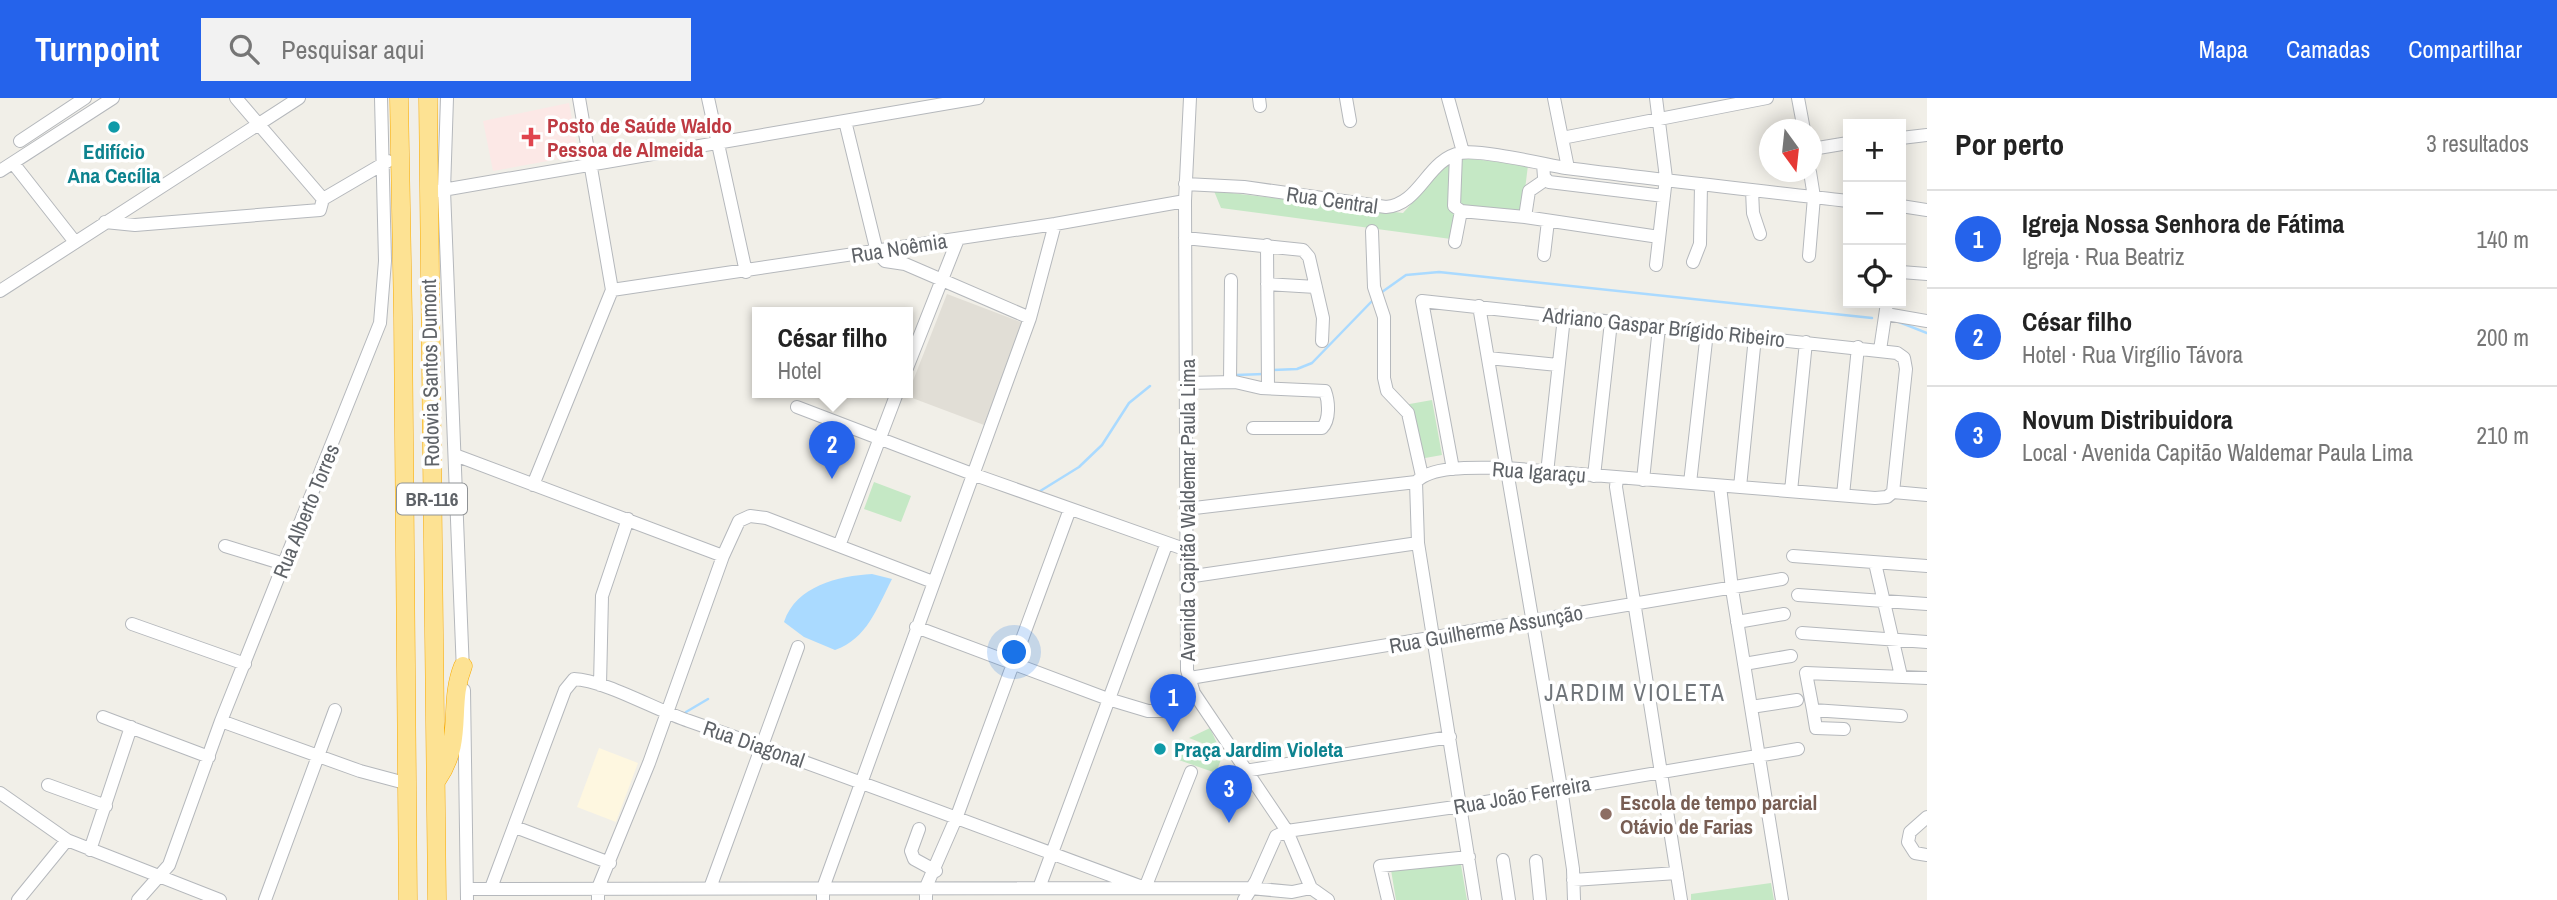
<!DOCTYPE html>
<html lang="pt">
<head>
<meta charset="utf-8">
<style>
	:root { --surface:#fff; --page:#f2f2f2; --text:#222; --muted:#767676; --line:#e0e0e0; --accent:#2563eb }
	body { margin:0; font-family:"Archivo Narrow",sans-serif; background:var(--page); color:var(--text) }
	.controls { position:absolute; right:21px; top:21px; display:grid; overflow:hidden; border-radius:0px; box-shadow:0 4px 18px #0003 }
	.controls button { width:63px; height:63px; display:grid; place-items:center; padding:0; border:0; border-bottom:2px solid var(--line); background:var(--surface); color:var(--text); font:35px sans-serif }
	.compass { position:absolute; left:1759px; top:21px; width:63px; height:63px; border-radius:50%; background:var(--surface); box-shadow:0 4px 18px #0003; rotate:165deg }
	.you { position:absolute; left:1015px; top:555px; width:24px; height:24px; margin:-18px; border:5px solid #fff; border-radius:50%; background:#1a73e8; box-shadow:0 0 0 10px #1a73e833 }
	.badge { display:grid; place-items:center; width:46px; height:46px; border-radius:50%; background:var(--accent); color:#fff; font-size:23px; font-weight:700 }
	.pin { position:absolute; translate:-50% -58px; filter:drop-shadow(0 2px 4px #0008) }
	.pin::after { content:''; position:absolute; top:37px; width:24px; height:21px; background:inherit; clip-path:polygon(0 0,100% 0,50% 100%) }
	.popup { position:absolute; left:752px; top:209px; width:161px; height:91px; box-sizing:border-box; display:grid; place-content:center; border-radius:0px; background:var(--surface); filter:drop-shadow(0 2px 5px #0005); font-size:23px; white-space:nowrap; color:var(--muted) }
	.popup b { font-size:26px; color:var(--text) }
	.popup::after { content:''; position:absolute; left:50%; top:100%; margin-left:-14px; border:14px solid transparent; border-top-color:var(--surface) }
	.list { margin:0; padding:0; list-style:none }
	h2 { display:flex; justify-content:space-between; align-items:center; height:91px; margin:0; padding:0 28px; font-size:30px }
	h2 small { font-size:23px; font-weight:400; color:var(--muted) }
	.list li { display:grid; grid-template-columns:46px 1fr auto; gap:21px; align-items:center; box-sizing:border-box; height:98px; padding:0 28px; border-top:2px solid var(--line) }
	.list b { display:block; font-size:26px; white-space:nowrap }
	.list p { margin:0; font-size:23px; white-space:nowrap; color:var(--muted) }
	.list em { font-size:23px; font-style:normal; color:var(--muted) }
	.icon { flex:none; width:38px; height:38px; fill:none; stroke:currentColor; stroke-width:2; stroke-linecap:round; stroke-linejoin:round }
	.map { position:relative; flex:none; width:1927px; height:802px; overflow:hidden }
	header { display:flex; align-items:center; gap:42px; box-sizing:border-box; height:98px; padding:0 35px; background:var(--accent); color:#fff }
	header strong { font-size:33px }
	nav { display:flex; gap:38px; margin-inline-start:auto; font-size:24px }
	.search { width:490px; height:63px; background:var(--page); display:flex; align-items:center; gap:18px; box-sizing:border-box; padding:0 24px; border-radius:0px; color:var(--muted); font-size:26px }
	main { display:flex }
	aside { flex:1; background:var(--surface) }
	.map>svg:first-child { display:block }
	.commercial { fill:#fef7e0 }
	.education { fill:#e1ded6 }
	.medical { fill:#fce8e6 }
	.green { fill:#c5e8c5 }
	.water { fill:#aadaff }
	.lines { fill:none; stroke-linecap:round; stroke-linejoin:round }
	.stream { stroke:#aadaff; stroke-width:2.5 }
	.minor-casing { stroke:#b5b8bc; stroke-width:14 }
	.highway-casing { stroke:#f9ab00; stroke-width:19 }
	.minor { stroke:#fff; stroke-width:12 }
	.highway { stroke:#fde293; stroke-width:18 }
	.culture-dot { fill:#0f9aa8; stroke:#fff; stroke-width:2.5 }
	.health-dot { fill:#e0444e; stroke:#fff; stroke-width:2.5 }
	.education-dot { fill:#8d6e63; stroke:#fff; stroke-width:2.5 }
	.labels { text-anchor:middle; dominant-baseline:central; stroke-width:7; stroke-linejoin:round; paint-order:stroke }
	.shield { fill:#fff; stroke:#8f9295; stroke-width:2 }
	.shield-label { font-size:19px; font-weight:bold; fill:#5f6368 }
	.health-label { font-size:21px; font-weight:bold; fill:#be3a42; stroke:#fff; text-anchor:start }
	.culture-label { font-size:21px; font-weight:bold; fill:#0d838f; stroke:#fff }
	.street-label { font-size:21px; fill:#5f6368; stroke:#fff }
	.education-label { font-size:21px; font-weight:bold; fill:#785e54; stroke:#fff; text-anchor:start }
	.neighbourhood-label { font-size:23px; letter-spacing:2px; fill:#70757a; stroke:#fff }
</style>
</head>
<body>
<header>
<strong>Turnpoint</strong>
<div class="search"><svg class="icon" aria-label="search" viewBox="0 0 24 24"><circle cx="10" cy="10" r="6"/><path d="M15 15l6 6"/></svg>Pesquisar aqui</div>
<nav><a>Mapa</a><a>Camadas</a><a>Compartilhar</a></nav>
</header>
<main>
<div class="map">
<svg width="1927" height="802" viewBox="0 0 1927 802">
	<rect width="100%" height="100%" fill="#f1efe8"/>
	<path class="commercial" d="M599,650L638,665L616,724L577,709Z"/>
	<path class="education" d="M947,196L1023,225L984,327L907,298Z"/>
	<path class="medical" d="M569,5L578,54L575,58L493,73L483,23Z"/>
	<path class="green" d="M1463,60L1528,67L1522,116L1458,109L1451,141L1221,110L1214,93L1403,115L1449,64Z
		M1432,302L1442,357L1414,362L1404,307Z
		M874,384L911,398L901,424L864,411Z
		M1210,630L1220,652L1189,640Z
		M1179,641L1223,656L1216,675L1173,660Z
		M1460,761L1467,802H1396L1391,772Z
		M1771,785L1774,802H1691V796Z"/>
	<path class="water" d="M872,476L892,481C877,510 867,541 835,552L804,539L784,524C796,488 838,478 872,476Z"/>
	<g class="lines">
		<path class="stream" d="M1382,194L1406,177L1439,174L1872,220
			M1899,224L1927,235
			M1273,272L1297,271L1312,265L1374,201
			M1236,277L1264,276
			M1037,395L1079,369L1102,347L1129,305L1150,288
			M686,614L708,601"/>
		<g class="minor-casing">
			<path id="minor" d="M236,0L323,101
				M447,0L444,92L463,574
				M708,0L746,174
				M1190,0L1185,103L1187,572L1194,595L1287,733L1311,790
				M1259,0L1260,8
				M1346,0L1350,23
				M1448,0L1463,54
				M1554,0L1568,70
				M1798,0L1804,32
				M845,23L877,154L885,163L905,166L1030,220
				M1562,40L1767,0
				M1901,40L1927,37
				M20,43L85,0
				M1812,51L1848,45
				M13,65L75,144
				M1543,66L1544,79L1549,84L1664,98
				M0,73L113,0
				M1185,86L1244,89L1386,109C1421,106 1427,61 1461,55C1479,51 1543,66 1566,70C1660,82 1754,92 1848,103
				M1752,92L1753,115L1760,136
				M437,93L978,0
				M1901,108L1927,112
				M1461,113L1525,119L1659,139
				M1525,119L1529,93L1545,82
				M105,124L135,127L320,112L323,101L388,63
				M1372,133L1374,189L1384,219V280L1387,293L1408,315L1422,378
				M1185,140L1303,152L1309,159L1323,220L1322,243
				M1455,144L1461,113L1454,108L1456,56
				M1267,147L1268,290
				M1544,157L1548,123
				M1809,158L1814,99L1810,74
				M1693,164L1700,146L1701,86
				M1656,167L1666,80L1656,0
				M1901,174L1927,176
				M1267,186L1316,189
				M612,192L1055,126L1185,103
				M0,193L299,0
				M1479,208L1561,690L1573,771L1574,802
				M1886,216L1927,223
				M1880,252L1887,205
				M1488,260L1558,267
				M907,270L958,141
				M1230,284L1231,182
				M1186,285L1235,284L1261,290L1325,293C1329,304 1330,322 1322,330H1253
				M797,309L975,377L1187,452
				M455,357L723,458
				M1453,371L1422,203L1897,255L1904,260L1906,271L1893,394
				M1547,375L1564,219
				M1594,378L1611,224
				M1617,380L1616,389L1681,802
				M1643,382L1659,229
				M1416,384L1418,445L1475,802
				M1690,385L1707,234
				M533,387L612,192L579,0
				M1720,388L1732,491L1782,802
				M1740,389L1755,239
				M1791,393L1806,244
				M1893,394L1927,397
				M1843,397L1858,249
				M1186,411L1416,384C1433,366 1483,370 1506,370L1875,400L1887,399L1893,394
				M225,448L284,466
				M839,448L897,295
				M1793,458L1927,468
				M1875,465L1901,578
				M1187,479L1418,445
				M1798,497L1927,506
				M1737,524L1784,516
				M132,526L245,566
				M916,529L1108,601L1148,613H1161L1194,595
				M1802,535L1927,544
				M1744,566L1791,558
				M1190,580L1782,481
				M600,587L602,498L628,421
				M464,592L467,802
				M1751,609L1797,602
				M1813,612L1816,630L1844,631
				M1901,618L1813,612L1806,575L1927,580
				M103,619L209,659
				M221,623L360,673L405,685
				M1245,673L1450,639
				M48,687L106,708
				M0,695L67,742L220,802
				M1927,719L1910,734L1908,744L1915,755L1927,757
				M515,729L610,765
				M919,731L911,753L914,761L936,773
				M90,752L131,629
				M1503,762L1509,802
				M1536,763L1540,802
				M1573,782L1677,775
				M491,790L565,592L574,581C604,582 658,613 689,623C842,676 993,734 1145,790L1191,674
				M710,790L798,549
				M1039,790L1166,447
				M467,791L1250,790L1292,794L1311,790L1328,802
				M18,802L67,742
				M138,802L169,767L221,623L380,225L385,163L381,0
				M265,802L335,612
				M598,802V790L649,665L723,458L739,423L750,418L766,420L933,484
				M823,802V790L1030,220L1055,126
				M926,802V789L957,718L1070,411
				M1244,802L1256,783L1276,738L1287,733L1462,708L1798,651
				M1388,802L1380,768L1469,759"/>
		</g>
		<g class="highway-casing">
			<path id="highway" d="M399,0L403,219L408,802
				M428,0L437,802
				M437,682C465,641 447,608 463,568"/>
		</g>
		<use href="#minor" class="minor"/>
		<use href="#highway" class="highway"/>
	</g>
	<g class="culture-dot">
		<circle cx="114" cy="29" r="7"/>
		<circle cx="1160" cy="651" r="7"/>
	</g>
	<path class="health-dot" d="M527.5 28.5h7v7h7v7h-7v7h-7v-7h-7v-7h7z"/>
	<circle class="education-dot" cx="1606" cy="716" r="7"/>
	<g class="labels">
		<rect class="shield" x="397" y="385.5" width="70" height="31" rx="5"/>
		<g class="shield-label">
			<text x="432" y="401">BR-116</text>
		</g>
		<g class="health-label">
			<text x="547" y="27">Posto de Saúde Waldo<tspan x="547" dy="24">Pessoa de Almeida</tspan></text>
		</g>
		<g class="culture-label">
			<text x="114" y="53">Edifício<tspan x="114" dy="24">Ana Cecília</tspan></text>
			<text x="1174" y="651" text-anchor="start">Praça Jardim Violeta</text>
		</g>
		<g class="street-label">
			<text transform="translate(1332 102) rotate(8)">Rua Central</text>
			<text transform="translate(899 150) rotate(-9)">Rua Noêmia</text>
			<text transform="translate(1664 229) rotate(6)">Adriano Gaspar Brígido Ribeiro</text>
			<text transform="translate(430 275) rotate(-91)">Rodovia Santos Dumont</text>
			<text transform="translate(1539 374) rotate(4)">Rua Igaraçu</text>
			<text transform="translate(1187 412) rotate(-90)">Avenida Capitão Waldemar Paula Lima</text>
			<text transform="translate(306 413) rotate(-68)">Rua Alberto Torres</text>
			<text transform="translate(1486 531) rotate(-10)">Rua Guilherme Assunção</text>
			<text transform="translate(754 646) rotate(19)">Rua Diagonal</text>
			<text transform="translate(1522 697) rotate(-10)">Rua João Ferreira</text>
		</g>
		<g class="education-label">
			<text x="1620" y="704">Escola de tempo parcial<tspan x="1620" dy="24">Otávio de Farias</tspan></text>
		</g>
		<g class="neighbourhood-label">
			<text x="1635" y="594">JARDIM VIOLETA</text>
		</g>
	</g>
</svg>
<div class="controls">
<button>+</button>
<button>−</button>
<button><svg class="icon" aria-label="locate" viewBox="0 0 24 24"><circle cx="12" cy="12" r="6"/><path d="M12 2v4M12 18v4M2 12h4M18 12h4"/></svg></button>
</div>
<svg class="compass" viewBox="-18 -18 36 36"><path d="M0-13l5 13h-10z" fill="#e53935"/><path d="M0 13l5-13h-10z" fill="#767676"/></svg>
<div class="you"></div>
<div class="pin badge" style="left:1173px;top:634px">1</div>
<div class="pin badge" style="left:832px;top:381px">2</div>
<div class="popup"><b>César filho</b>Hotel</div>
<div class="pin badge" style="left:1229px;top:725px">3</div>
</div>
<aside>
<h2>Por perto<small>3 resultados</small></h2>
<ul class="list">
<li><span class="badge">1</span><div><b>Igreja Nossa Senhora de Fátima</b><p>Igreja · Rua Beatriz</p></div><em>140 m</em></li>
<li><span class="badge">2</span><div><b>César filho</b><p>Hotel · Rua Virgílio Távora</p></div><em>200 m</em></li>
<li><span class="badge">3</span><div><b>Novum Distribuidora</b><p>Local · Avenida Capitão Waldemar Paula Lima</p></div><em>210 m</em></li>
</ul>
</aside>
</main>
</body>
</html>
